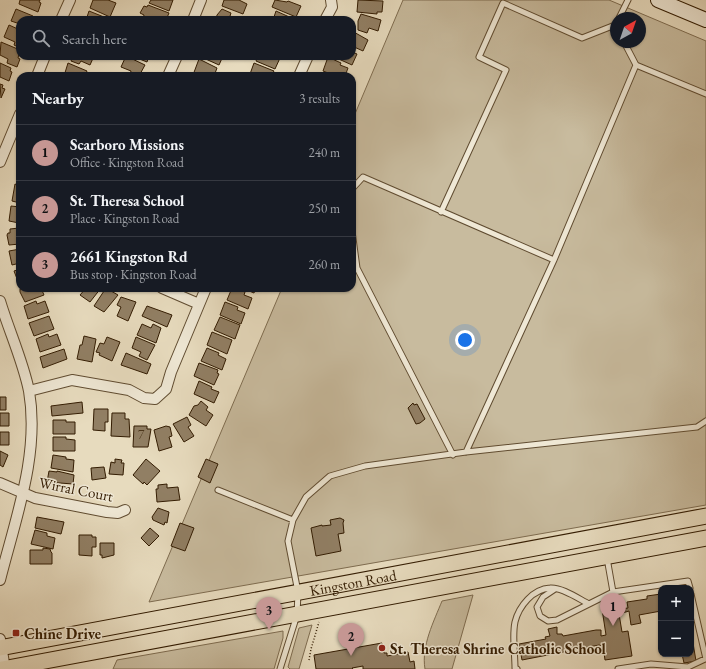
<!DOCTYPE html>
<html lang="en">
<head>
<meta charset="utf-8">
<style>
	:root { --surface:#171b24; --page:#242831; --text:#f1f3f6; --muted:#9ea1a6; --line:#363941; --accent:#c59692 }
	body { margin:0; font-family:"EB Garamond",serif; background:var(--page); color:var(--text) }
	.controls { position:absolute; right:12px; bottom:12px; display:grid; overflow:hidden; border-radius:8px; box-shadow:0 1px 3px #0004 }
	.controls button { width:36px; height:36px; display:grid; place-items:center; padding:0; border:0; border-bottom:1px solid var(--line); background:var(--surface); color:var(--text); font:20px sans-serif }
	.compass { position:absolute; left:610px; top:12px; width:36px; height:36px; border-radius:50%; background:var(--surface); box-shadow:0 1px 3px #0004; rotate:40deg }
	.you { position:absolute; left:465px; top:340px; width:14px; height:14px; margin:-10px; border:3px solid #fff; border-radius:50%; background:#1a73e8; box-shadow:0 0 0 6px #1a73e833 }
	.badge { display:grid; place-items:center; width:26px; height:26px; border-radius:50%; background:var(--accent); color:#111; font-size:13px; font-weight:700 }
	.pin { position:absolute; translate:-50% -33px; filter:drop-shadow(0 1px 2px #0008) }
	.pin::after { content:''; position:absolute; top:21px; width:14px; height:12px; background:inherit; clip-path:polygon(0 0,100% 0,50% 100%) }
	.list { margin:0; padding:0; list-style:none }
	h2 { display:flex; justify-content:space-between; align-items:center; height:52px; margin:0; padding:0 16px; font-size:17px }
	h2 small { font-size:13px; font-weight:400; color:var(--muted) }
	.list li { display:grid; grid-template-columns:26px 1fr auto; gap:12px; align-items:center; box-sizing:border-box; height:56px; padding:0 16px; border-top:1px solid var(--line) }
	.list b { display:block; font-size:15px; white-space:nowrap }
	.list p { margin:0; font-size:13px; white-space:nowrap; color:var(--muted) }
	.list em { font-size:13px; font-style:normal; color:var(--muted) }
	.icon { flex:none; width:22px; height:22px; fill:none; stroke:currentColor; stroke-width:2; stroke-linecap:round; stroke-linejoin:round }
	.map { position:relative; flex:none; width:706px; height:669px; overflow:hidden }
	.search { position:absolute; background:var(--surface); box-shadow:0 1px 3px #0004; left:16px; top:16px; width:340px; height:44px; display:flex; align-items:center; gap:10px; box-sizing:border-box; padding:0 14px; border-radius:12px; color:var(--muted); font-size:15px }
	.panel { position:absolute; background:var(--surface); box-shadow:0 1px 3px #0004; left:16px; top:72px; width:340px; height:220px; border-radius:12px }
	.map>svg:first-child { display:block }
	.green { fill:#c8bb9e; stroke:#7e6c50; fill-rule:evenodd }
	.building { fill:#917f64; stroke:#331c02 }
	.lines { fill:none; stroke-linecap:round; stroke-linejoin:round }
	.lane-casing { stroke:#604c31; stroke-width:7 }
	.street-casing { stroke:#604c31; stroke-width:12 }
	.secondary-casing { stroke:#331c02; stroke-width:16 }
	.primary-casing { stroke:#331c02; stroke-width:17 }
	.path { stroke:#331c02; stroke-width:1.5; stroke-dasharray:1 2; stroke-linecap:butt }
	.lane { stroke:#efe8d5; stroke-width:5 }
	.street { stroke:#efe8d5; stroke-width:10 }
	.secondary { stroke:#efe8d5; stroke-width:14 }
	.primary { stroke:#e7dbbe; stroke-width:15 }
	.poi-dot { fill:#8f2418; stroke:#efe8d5; stroke-width:1.5 }
	.labels { text-anchor:middle; dominant-baseline:central; stroke-width:3; stroke-linejoin:round; paint-order:stroke }
	.number-label { font-size:13px; fill:#4a351a }
	.street-label { font-size:15px; fill:#331c02; stroke:#efe8d5 }
	.poi-label { font-size:15px; font-weight:bold; fill:#331c02; stroke:#efe8d5; text-anchor:start }
</style>
</head>
<body>
<div class="map">
<svg width="706" height="669" viewBox="0 0 706 669">
	<rect width="100%" height="100%" fill="#e7dbbe"/>
	<filter id="stains"><feTurbulence type="fractalNoise" baseFrequency=".005" numOctaves="4"/><feColorMatrix values="0 0 0 0 .2 0 0 0 0 .09 0 0 0 0 .02 0 0 0 .5 -.17"/></filter>
	<radialGradient id="worn" r=".72"><stop offset=".6" stop-color="#630" stop-opacity="0"/><stop offset="1" stop-color="#630" stop-opacity=".3"/></radialGradient>
	<path class="green" d="M403,0H609L706,41V505L149,602L282,288H352V121ZM616,18H640V42H616Z
		M473,595L452,669H425C421,646 434,621 442,601Z
		M312,625L299,669H290L288,667L299,628Z
		M283,631V638L274,669H113L117,660Z"/>
	<path class="building" d="M20,0H40L39,2L41,3L38,12L19,4Z
		M93,0H108L116,3L110,17L90,8Z
		M151,0H173L169,11L149,3Z
		M224,0H239L247,4L243,14L222,6Z
		M275,0L287,2L288,1L301,6L296,17L272,7Z
		M358,0L383,1L382,12H377V14L357,12Z
		M148,5L169,13L166,20H143L144,15L140,13L144,6L147,7Z
		M16,9L33,16V20H20V24L11,21Z
		M222,9L231,13L230,16L239,20H216L217,15Z
		M89,11L109,19L108,20H86Z
		M276,11L296,20H273Z
		M361,14L381,20L378,31L369,28L367,33L358,30V21Z
		M9,25L20,30V48L14,45L15,42L4,37Z
		M352,31L368,40L363,51L352,46Z
		M1,42L20,50L18,58L20,59L17,67L7,63L8,59L0,55Z
		M352,52L357,54L352,65L332,56H352Z
		M73,56H94L90,65L81,61L79,64L71,61Z
		M126,56L145,65L139,76L130,75L131,71L121,67Z
		M132,56H149L147,62Z
		M199,56H223L219,65Z
		M258,56H279L280,58L275,69L256,61Z
		M328,57L341,63L340,65L348,68L345,76H336L323,71Z
		M199,59L217,68L214,76L193,75Z
		M0,63L11,68L10,71L12,72L9,81L0,77Z
		M68,63L87,71L85,76H64Z
		M254,63L274,71L271,76H255L250,74Z
		M0,84L3,85L2,88L5,89L1,98Z
		M15,184L20,186V203L12,201Z
		M11,206L20,207L19,223L9,221Z
		M19,228L20,244L9,245L7,235L8,233H10V229Z
		M20,249V263L12,265L9,251Z
		M20,269V284H19L14,271Z
		M24,288H41L44,295L25,302L20,292V289Z
		M86,288H101L90,302L80,295Z
		M106,288L118,295L104,312L94,306Z
		M232,288L245,292L244,295L252,298L248,309L227,300Z
		M242,288H256L254,293Z
		M121,297L136,302L128,321L117,316L121,307L117,305Z
		M36,301L37,304L45,301L49,312L28,319L24,306Z
		M225,302L238,307L237,310L245,313L241,324L220,315Z
		M147,306L172,315L167,327L142,316Z
		M49,316L54,329L34,336L29,323Z
		M220,317L240,325L235,339L214,330Z
		M142,324L151,328L153,324L161,328L156,343L137,335Z
		M212,332L232,340L227,354L207,345Z
		M48,334L49,337L57,334L61,345L40,352L36,339Z
		M84,336L96,339L92,362L77,359L80,345H82Z
		M107,337L120,342L112,361L99,355L100,353L96,352L100,343L104,344Z
		M136,337L155,345L147,360L139,356L141,352L132,348Z
		M207,348L219,353L218,355L226,359L222,370L201,361Z
		M64,349L67,359L43,368L40,357Z
		M126,353L151,364L147,374L121,365Z
		M199,363L218,370L217,373L219,374L214,385L194,376Z
		M199,381L212,387L211,389L219,392L214,403L194,394Z
		M0,397H6V410H0Z
		M201,401L208,407L206,410L213,415L206,426L189,415L194,406L198,405Z
		M82,402L83,413L52,416L51,406Z
		M413,403L414,405L417,404L425,419L420,423L416,424L408,408Z
		M94,409H108V422H105V431L93,430Z
		M0,413H9V426H0Z
		M112,413H125V419H129L130,437L111,436Z
		M187,417L191,425L188,427L194,436L184,442L173,424Z
		M53,420H66V422H75V434H53Z
		M134,426H147V429H151L148,447H133Z
		M166,426L170,427L172,436L169,437L172,447L159,451L154,430Z
		M0,432H9V445H0Z
		M53,437H66V439L75,440V451H53Z
		M0,451L8,455L3,467L0,465Z
		M53,455L66,457V459L74,460L73,472L51,468Z
		M115,459L122,460L121,463H124L123,475L109,474L111,462L115,463Z
		M146,459L160,471L147,485L144,482L143,484L133,475Z
		M206,459L218,464L210,483L198,477Z
		M104,467L106,478L92,480L91,468Z
		M49,471L57,472V471L74,475L73,484L47,482Z
		M167,484V488L178,487L180,500L157,502L156,489H158V485Z
		M158,508L169,512L167,523L165,522L164,525L153,520L152,517Z
		M37,517L64,522L61,534L35,528Z
		M340,518L344,520L343,523L344,533L338,534L341,551L316,556L311,528L322,525V526L331,525L330,520Z
		M180,523L194,528L185,551L171,546Z
		M150,528L159,536L149,546L141,538Z
		M35,530L47,533V536L55,538L53,549L31,544Z
		M79,535H92V537H96V547H92V556L79,555Z
		M100,543H114V555L102,558V555H100Z
		M43,548L50,549L51,552L52,553V564H30V550H43Z
		M661,594V611L639,615L641,623L631,625L629,611L619,614L622,632L628,631L632,656L605,660L603,646L599,645L522,660L519,644L546,639L545,637L550,636L548,629L557,627V634H562L563,636L596,630H601V636L606,635L602,609L621,605V609L628,608L627,602L647,599V596Z
		M691,631L696,661L684,663L682,654H691Z
		M382,643L384,653H387V656L408,652L410,662L414,661L415,669H363V666L352,668L353,669H316L314,655Z"/>
	<g class="lines">
		<g class="lane-casing">
			<path id="lane" d="M619,18L628,0
				M624,42L636,65L706,94
				M352,189L363,177L554,260
				M441,212L506,70L479,57L503,3L582,38L615,25L616,27
				M352,231L357,268L453,455
				M466,452L554,260L636,65
				M218,490L293,520
				M607,558L613,592L688,581L690,588
				M555,589L543,597L537,607L540,616L548,621L557,620L589,604
				M691,594L706,659
				M280,669L297,615L298,592L288,541L293,520L306,497L330,476L365,466L466,452L697,427L706,421
				M517,669L515,668C515,654 512,636 515,622C519,606 533,589 550,588C562,587 579,599 589,604L613,592
				M618,669L651,664L688,667L705,659"/>
		</g>
		<g class="street-casing">
			<path id="street" d="M61,20L70,0
				M193,20L201,0
				M325,20L332,7L331,0
				M37,76L45,56
				M168,76L177,56
				M299,76L308,56
				M0,162L20,114
				M162,288L199,304
				M0,301C9,331 23,361 29,391C40,454 15,520 0,580
				M29,391L72,380L129,390L144,398L155,399L166,389L171,372L206,288
				M0,483L35,498L107,512L118,513L125,510
				M0,639L5,669"/>
		</g>
		<g class="secondary-casing">
			<path id="secondary" d="M658,0L706,20"/>
		</g>
		<g class="primary-casing">
			<g id="primary">
				<path id="s1" d="M0,648L706,516"/>
				<path d="M2,669L706,538"/>
			</g>
		</g>
		<path class="path" d="M309,660L311,649L319,622"/>
		<use href="#lane" class="lane"/>
		<use href="#street" class="street"/>
		<use href="#secondary" class="secondary"/>
		<use href="#primary" class="primary"/>
	</g>
	<g class="poi-dot">
		<rect x="12" y="629" width="8" height="8" rx="2"/>
		<circle cx="382" cy="648" r="4"/>
	</g>
	<g class="labels">
		<g class="number-label">
			<text x="141" y="434">7</text>
		</g>
		<g class="street-label">
			<text transform="translate(76 489) rotate(11)">Wirral Court</text>
			<text stroke="none"><textPath href="#s1" startOffset="359">Kingston Road</textPath></text>
		</g>
		<g class="poi-label">
			<text x="24" y="633">Chine Drive</text>
			<text x="390" y="648">St. Theresa Shrine Catholic School</text>
		</g>
	</g>
	<rect width="100%" height="100%" filter="url(#stains)"/>
	<rect width="100%" height="100%" fill="url(#worn)"/>
</svg>
<div class="controls">
<button>+</button>
<button>−</button>
</div>
<svg class="compass" viewBox="-18 -18 36 36"><path d="M0-13l5 13h-10z" fill="#e53935"/><path d="M0 13l5-13h-10z" fill="#9ea1a6"/></svg>
<div class="you"></div>
<div class="pin badge" style="left:613px;top:626px">1</div>
<div class="pin badge" style="left:351px;top:656px">2</div>
<div class="pin badge" style="left:269px;top:630px">3</div>
<div class="search"><svg class="icon" aria-label="search" viewBox="0 0 24 24"><circle cx="10" cy="10" r="6"/><path d="M15 15l6 6"/></svg>Search here</div>
<section class="panel">
<h2>Nearby<small>3 results</small></h2>
<ul class="list">
<li><span class="badge">1</span><div><b>Scarboro Missions</b><p>Office · Kingston Road</p></div><em>240 m</em></li>
<li><span class="badge">2</span><div><b>St. Theresa School</b><p>Place · Kingston Road</p></div><em>250 m</em></li>
<li><span class="badge">3</span><div><b>2661 Kingston Rd</b><p>Bus stop · Kingston Road</p></div><em>260 m</em></li>
</ul>
</section>
</div>
</body>
</html>
